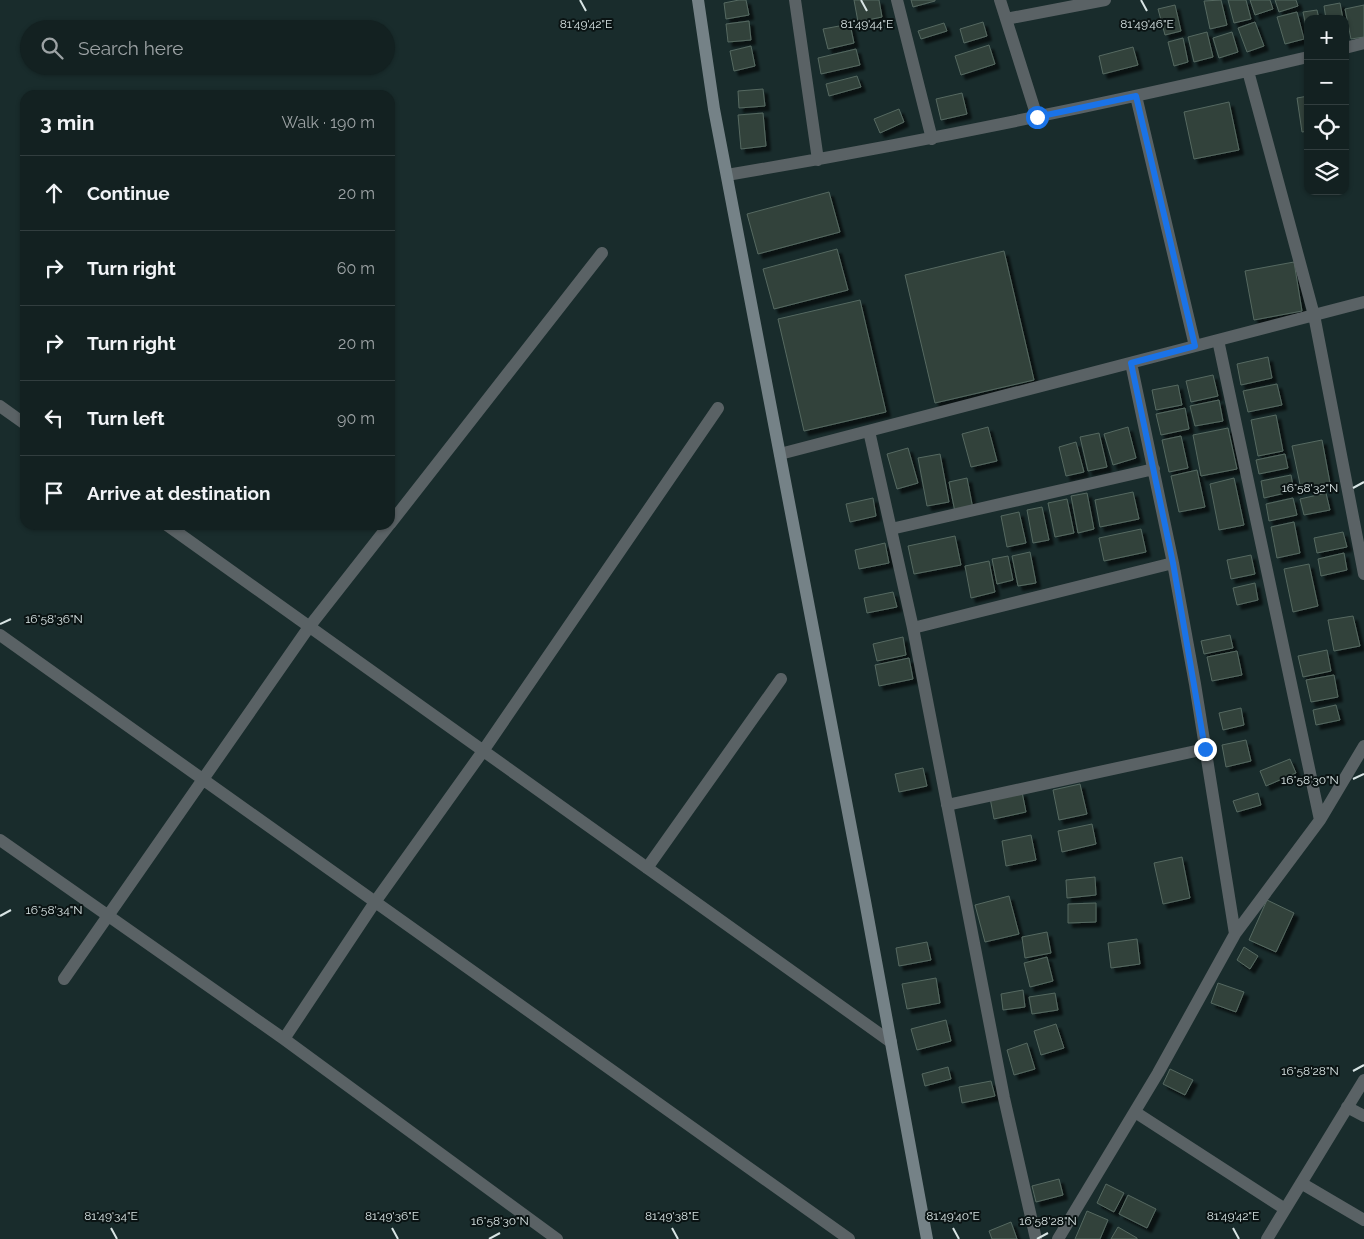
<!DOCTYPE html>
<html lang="en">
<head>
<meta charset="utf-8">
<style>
	:root { --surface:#132121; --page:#1c292a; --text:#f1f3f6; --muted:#9da3a5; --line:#323e3f }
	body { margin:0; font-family:Raleway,sans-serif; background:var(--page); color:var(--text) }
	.controls { position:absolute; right:15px; top:15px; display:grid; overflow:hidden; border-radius:10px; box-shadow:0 1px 4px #0004 }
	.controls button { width:45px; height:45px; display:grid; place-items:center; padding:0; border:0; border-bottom:1px solid var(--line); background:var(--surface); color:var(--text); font:25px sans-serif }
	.stop { position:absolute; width:15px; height:15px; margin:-11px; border:4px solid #1a73e8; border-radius:50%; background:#fff }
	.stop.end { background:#1a73e8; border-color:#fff; box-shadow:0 1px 5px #0008 }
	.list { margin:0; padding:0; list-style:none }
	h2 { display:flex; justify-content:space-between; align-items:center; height:65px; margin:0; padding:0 20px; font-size:21px }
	h2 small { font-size:16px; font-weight:400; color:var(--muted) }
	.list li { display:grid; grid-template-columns:32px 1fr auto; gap:15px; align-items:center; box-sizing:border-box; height:75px; padding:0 20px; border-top:1px solid var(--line) }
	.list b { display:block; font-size:19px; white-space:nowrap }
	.list em { font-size:16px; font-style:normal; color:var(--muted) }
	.icon { flex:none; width:28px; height:28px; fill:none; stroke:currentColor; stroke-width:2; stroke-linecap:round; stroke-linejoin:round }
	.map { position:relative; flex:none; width:1364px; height:1239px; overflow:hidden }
	.search { position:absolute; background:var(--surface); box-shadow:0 1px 4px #0004; left:20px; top:20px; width:375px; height:55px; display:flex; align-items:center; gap:12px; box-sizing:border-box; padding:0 18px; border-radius:28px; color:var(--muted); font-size:19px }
	.panel { position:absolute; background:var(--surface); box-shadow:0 1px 4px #0004; left:20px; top:90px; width:375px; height:440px; border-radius:15px }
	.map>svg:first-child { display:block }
	.building { fill:#31423b; stroke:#566961; filter:url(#shadow) }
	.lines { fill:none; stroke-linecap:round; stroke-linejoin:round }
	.minor { stroke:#5a6265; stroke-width:12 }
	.secondary { stroke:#758287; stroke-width:12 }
	.route { stroke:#1a73e8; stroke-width:6 }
	.ticks { fill:none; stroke:#d8e4e4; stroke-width:2 }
	.ticks-label { font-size:12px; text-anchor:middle; fill:#d8e4e4; stroke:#0a1313; stroke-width:4; stroke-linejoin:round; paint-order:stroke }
</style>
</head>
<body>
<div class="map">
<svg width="1364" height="1239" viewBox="0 0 1364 1239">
	<defs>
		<filter id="shadow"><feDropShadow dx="4.5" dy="4.5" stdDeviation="1" flood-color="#0009"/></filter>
	</defs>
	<rect width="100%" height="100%" fill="#192c2c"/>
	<path class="building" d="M739,0H746L749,15L726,19L724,3Z
		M854,0H879L882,17L858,22Z
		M911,0H935V1L913,7Z
		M1221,0L1227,25L1210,29L1204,1Z
		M1228,0H1246L1251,19L1234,23Z
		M1250,0H1270L1273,9L1255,15Z
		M1275,0H1296L1298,6L1279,12Z
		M1340,3L1343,19H1326L1324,6Z
		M1175,5L1181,31L1165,35L1158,9Z
		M1364,5V37L1351,39L1345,9Z
		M1317,10L1319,19H1308V36L1303,12Z
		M1297,12L1304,39L1285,44L1277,17Z
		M749,21L751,40L728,42L726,24Z
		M983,22L987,36L964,43L960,29Z
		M1255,22L1264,46L1247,52L1238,28Z
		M944,23L947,31L921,39L918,31Z
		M850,24L854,43L828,49L823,29Z
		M1207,32L1213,57L1194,62L1188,37Z
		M1232,32L1238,52L1219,58L1213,38Z
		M1183,38L1188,62L1174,66L1168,42Z
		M989,45L995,64L961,75L955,56Z
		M751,46L755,66L734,71L730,51Z
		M1133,47L1138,65L1103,74L1099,56Z
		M856,49L860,65L821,74L818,58Z
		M857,76L861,87L829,96L826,84Z
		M763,89L765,106L739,108L738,91Z
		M962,93L967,114L941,120L936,99Z
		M1308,96V131L1302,132L1297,98Z
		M1229,102L1239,150L1194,159L1184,112Z
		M899,109L904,122L880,133L874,119Z
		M763,113L766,146L741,149L738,115Z
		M829,192L840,232L758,254L747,214Z
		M837,249L848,290L774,309L763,269Z
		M1004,251L1034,380L935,403L905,275Z
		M1294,262L1302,311L1254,320L1245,271Z
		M860,300L886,412L804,431L778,319Z
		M1268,357L1272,378L1241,385L1237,364Z
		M1213,375L1218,396L1191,402L1186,381Z
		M1277,384L1282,405L1248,412L1243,391Z
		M1178,385L1182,405L1156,410L1152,390Z
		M1219,400L1223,421L1195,426L1190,406Z
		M1185,408L1189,429L1161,435L1156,414Z
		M1276,415L1283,451L1258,456L1251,420Z
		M988,427L997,461L971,467L962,434Z
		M1128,427L1136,458L1113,465L1104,434Z
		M1228,428L1237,469L1201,476L1193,435Z
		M1099,433L1107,467L1088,471L1080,437Z
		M1181,436L1188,468L1169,472L1162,440Z
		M1322,440L1330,483L1301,489L1292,446Z
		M1076,442L1084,472L1066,476L1059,447Z
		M908,448L918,483L897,489L887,454Z
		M940,454L949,502L927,506L918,458Z
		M1285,454L1288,468L1259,474L1256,460Z
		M1197,470L1205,507L1179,512L1171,476Z
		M1291,475L1294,491L1264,498L1261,481Z
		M967,478L973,509L955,512L949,482Z
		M1234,478L1244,525L1219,530L1210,484Z
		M1133,492L1139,519L1100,527L1095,500Z
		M1087,493L1094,529L1078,533L1071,496Z
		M1326,493L1330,510L1304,515L1300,499Z
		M873,498L876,516L850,522L846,504Z
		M1293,498L1297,515L1269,521L1266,504Z
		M1067,499L1074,533L1055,537L1048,503Z
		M1042,507L1049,540L1033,543L1027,510Z
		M1019,512L1026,543L1007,547L1001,516Z
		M1294,522L1300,553L1277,558L1271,527Z
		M1141,529L1146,552L1104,561L1099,538Z
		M1343,532L1347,547L1317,553L1314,538Z
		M955,536L961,565L914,574L908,546Z
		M885,543L889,563L859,569L855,550Z
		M1030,552L1036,583L1018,586L1012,556Z
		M1344,553L1347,570L1321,576L1318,559Z
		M1251,555L1255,574L1231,579L1227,560Z
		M1008,556L1013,580L997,584L992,559Z
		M989,561L995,592L971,598L965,566Z
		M1309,564L1318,606L1293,612L1284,569Z
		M1255,583L1258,600L1237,605L1233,588Z
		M893,592L897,607L867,613L864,598Z
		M1353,616L1360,646L1334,651L1328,620Z
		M1230,635L1233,648L1204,654L1201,641Z
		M903,637L906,655L877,661L873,644Z
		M1327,650L1331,671L1303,677L1298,656Z
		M1237,651L1242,675L1212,681L1207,657Z
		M909,658L913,679L879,686L875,665Z
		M1334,675L1338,697L1311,702L1306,680Z
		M1336,705L1340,720L1316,725L1313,710Z
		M1241,708L1244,725L1223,730L1219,713Z
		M1246,740L1251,761L1226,767L1222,745Z
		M1290,759L1296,773L1266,786L1260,771Z
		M923,768L927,786L899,792L895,774Z
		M1080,784L1087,814L1059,820L1053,790Z
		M1022,792L1026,812L994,819L990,798Z
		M1258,793L1261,805L1237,812L1233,801Z
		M1092,824L1096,844L1062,852L1058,831Z
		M1031,835L1036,860L1006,866L1002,841Z
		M1182,857L1190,898L1163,904L1154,863Z
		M1095,877L1096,895L1067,898L1066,880Z
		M1009,896L1019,934L985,942L975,905Z
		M1267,900L1294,913L1276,952L1249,940Z
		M1096,903V922L1068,923V904Z
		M1047,932L1051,953L1025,958L1022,937Z
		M1137,939L1140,964L1111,968L1108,943Z
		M927,942L931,960L899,966L896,948Z
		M1244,947L1258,956L1250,969L1237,960Z
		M1047,957L1053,981L1030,987L1024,963Z
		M936,978L940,1003L907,1009L902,984Z
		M1218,983L1244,992L1236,1012L1211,1003Z
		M1023,990L1025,1007L1003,1010L1001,994Z
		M1055,993L1058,1010L1032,1014L1029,997Z
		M946,1020L951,1041L917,1050L911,1029Z
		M1056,1024L1064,1048L1041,1055L1034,1031Z
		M1027,1043L1035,1069L1014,1075L1007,1050Z
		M948,1067L951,1079L925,1086L922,1074Z
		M1170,1069L1193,1080L1185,1095L1163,1084Z
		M991,1081L995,1096L962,1103L959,1087Z
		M1059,1179L1063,1195L1036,1202L1032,1186Z
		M1106,1184L1124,1193L1114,1212L1097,1203Z
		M1128,1195L1156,1209L1147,1228L1119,1214Z
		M1087,1211L1108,1220L1100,1239H1075Z
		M1011,1222L1017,1239H992L989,1231Z
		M1118,1227L1137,1238V1239H1111Z"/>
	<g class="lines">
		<path class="minor" d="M795,0L818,160
			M897,0L932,139
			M1000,0L1037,117
			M1006,19L1105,0
			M1345,48L1364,43
			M1248,71L1314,315L1364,574
			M1136,96L1195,346
			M727,175C922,142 1115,102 1308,57
			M1218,340L1320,820
			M0,406L25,424
			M869,431L913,628L1004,1098L1036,1239
			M780,454L1364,302
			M390,524L602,253
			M167,525L891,1042
			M891,529L1154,469
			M913,628L1173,563
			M0,635L849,1239
			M947,805L1205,749
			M0,840L284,1039L557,1239
			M647,868L781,679
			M1235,934L1320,820L1364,746
			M64,979L309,627L389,525
			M284,1039L375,902L483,751L718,408
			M1347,1107L1364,1116
			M1135,1112L1285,1209
			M1301,1183L1364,1220
			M1058,1239L1158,1073L1235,934L1195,684L1173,563L1131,363
			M1267,1239L1364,1080"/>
		<path class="secondary" d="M698,0L714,109L865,901L927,1239"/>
	</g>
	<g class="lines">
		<path class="route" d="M1037,117L1136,96L1195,346L1131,363L1173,563L1205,749"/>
	</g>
	<path class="ticks" d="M580,0L586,11M861,0L867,11M1141,0L1147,11M1353,488L1364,482M0,624L11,619M1353,779L1364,774M0,916L11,910M1353,1071L1364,1065M111,1228L117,1239M392,1228L398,1239M672,1228L678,1239M953,1228L959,1239M1233,1228L1239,1239M489,1239L500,1233M1037,1239L1048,1233"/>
	<g class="ticks-label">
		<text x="586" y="28">81°49'42"E</text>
		<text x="867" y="28">81°49'44"E</text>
		<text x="1147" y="28">81°49'46"E</text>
		<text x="1310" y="492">16°58'32"N</text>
		<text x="54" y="623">16°58'36"N</text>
		<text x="1310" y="784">16°58'30"N</text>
		<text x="54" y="914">16°58'34"N</text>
		<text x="1310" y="1075">16°58'28"N</text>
		<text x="111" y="1220">81°49'34"E</text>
		<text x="392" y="1220">81°49'36"E</text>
		<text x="672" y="1220">81°49'38"E</text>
		<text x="953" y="1220">81°49'40"E</text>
		<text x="1233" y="1220">81°49'42"E</text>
		<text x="500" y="1225">16°58'30"N</text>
		<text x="1048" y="1225">16°58'28"N</text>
	</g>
</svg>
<div class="controls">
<button>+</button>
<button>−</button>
<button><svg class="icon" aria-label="locate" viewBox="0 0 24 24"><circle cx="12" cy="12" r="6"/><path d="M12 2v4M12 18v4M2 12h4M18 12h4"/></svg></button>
<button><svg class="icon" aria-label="layers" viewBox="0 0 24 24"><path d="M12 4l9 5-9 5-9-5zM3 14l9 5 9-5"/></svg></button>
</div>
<div class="stop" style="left:1037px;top:117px"></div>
<div class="stop end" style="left:1205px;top:749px"></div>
<div class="search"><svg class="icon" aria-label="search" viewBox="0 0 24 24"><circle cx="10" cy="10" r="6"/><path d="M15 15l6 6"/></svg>Search here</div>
<section class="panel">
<h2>3 min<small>Walk · 190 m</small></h2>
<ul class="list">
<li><svg class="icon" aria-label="ahead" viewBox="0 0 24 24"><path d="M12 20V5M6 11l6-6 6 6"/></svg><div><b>Continue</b></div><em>20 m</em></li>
<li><svg class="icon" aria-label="right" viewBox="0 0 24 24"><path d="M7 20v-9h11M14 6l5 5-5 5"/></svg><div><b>Turn right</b></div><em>60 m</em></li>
<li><svg class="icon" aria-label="right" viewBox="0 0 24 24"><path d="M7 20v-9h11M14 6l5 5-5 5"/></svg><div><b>Turn right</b></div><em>20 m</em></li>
<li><svg class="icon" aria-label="left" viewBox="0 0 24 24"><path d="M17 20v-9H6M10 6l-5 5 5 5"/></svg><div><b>Turn left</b></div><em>90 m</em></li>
<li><svg class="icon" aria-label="arrive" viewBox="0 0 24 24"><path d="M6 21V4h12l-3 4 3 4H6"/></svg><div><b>Arrive at destination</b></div></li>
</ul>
</section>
</div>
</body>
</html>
